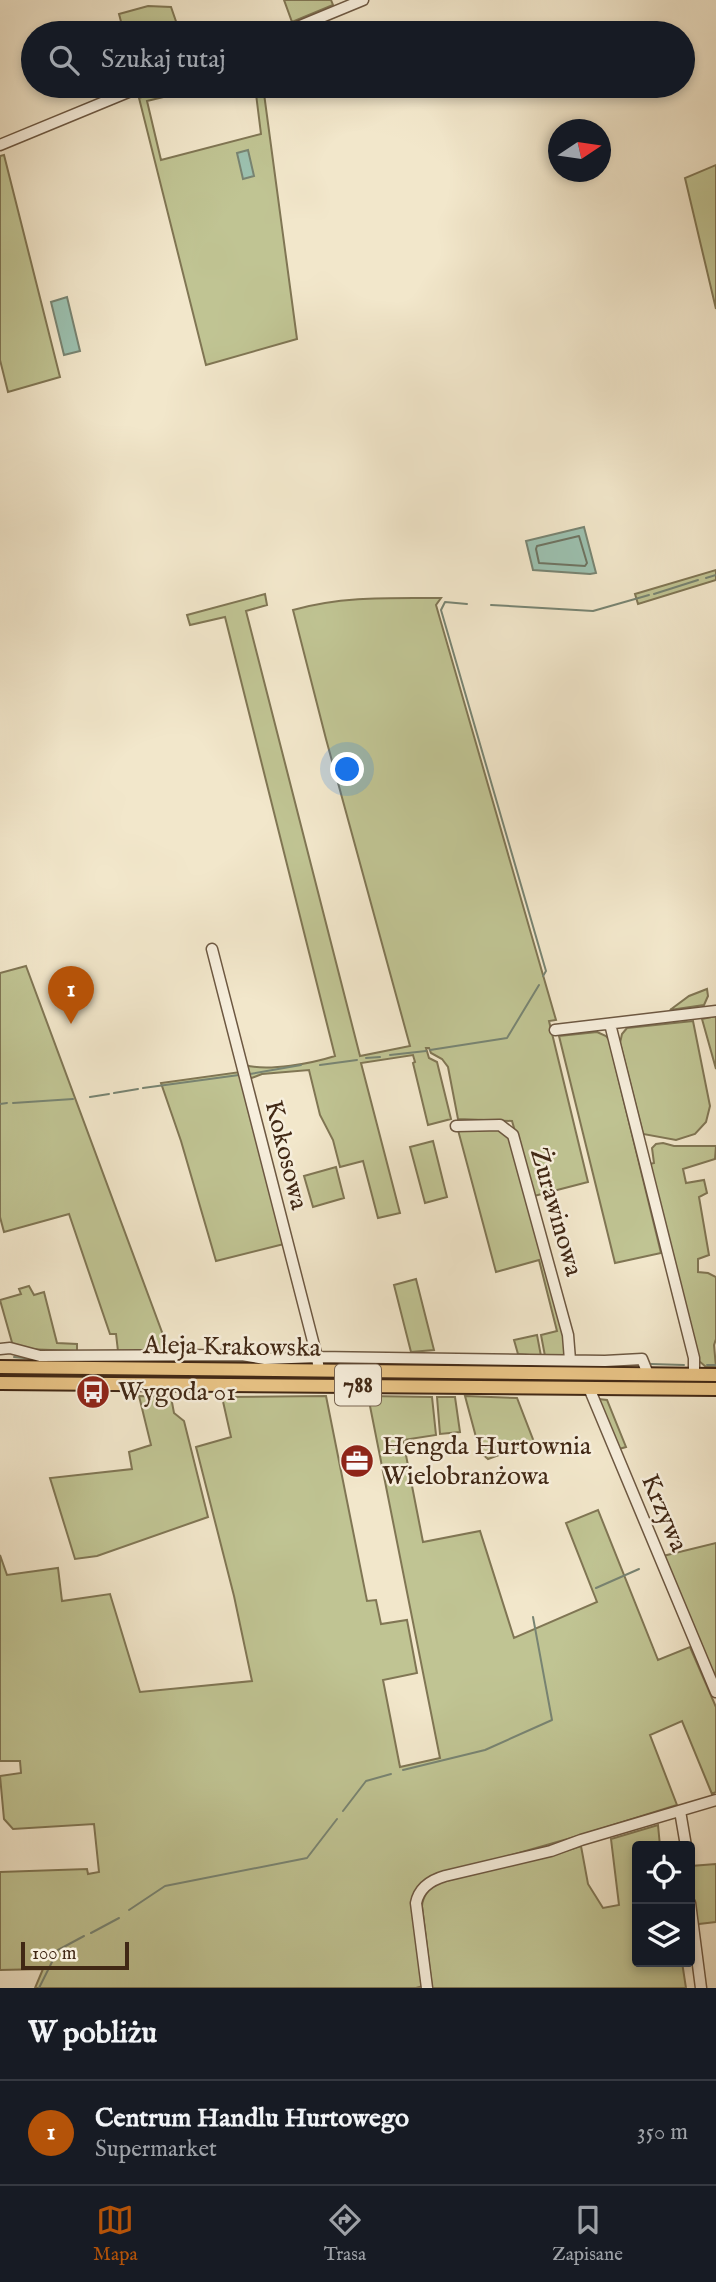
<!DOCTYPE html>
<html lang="pl">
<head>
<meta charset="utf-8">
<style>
	:root { --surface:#171b24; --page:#242831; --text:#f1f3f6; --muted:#9ea1a6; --line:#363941; --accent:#b45309 }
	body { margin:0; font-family:"IM FELL English",serif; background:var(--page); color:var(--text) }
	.controls { position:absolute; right:21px; bottom:21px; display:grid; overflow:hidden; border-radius:7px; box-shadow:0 4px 10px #0003 }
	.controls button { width:63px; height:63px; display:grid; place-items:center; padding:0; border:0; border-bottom:2px solid var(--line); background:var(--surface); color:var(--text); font:35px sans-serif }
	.compass { position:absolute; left:548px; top:119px; width:63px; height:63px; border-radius:50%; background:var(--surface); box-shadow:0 4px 10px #0003; rotate:77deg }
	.scale { position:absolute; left:21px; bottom:18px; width:108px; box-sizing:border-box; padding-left:7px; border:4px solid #412815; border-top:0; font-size:19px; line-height:24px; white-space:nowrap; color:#412815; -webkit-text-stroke:5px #f7efdd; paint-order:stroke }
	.you { position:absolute; left:348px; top:770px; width:24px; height:24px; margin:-18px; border:5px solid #fff; border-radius:50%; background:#1a73e8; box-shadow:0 0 0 10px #1a73e833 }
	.badge { display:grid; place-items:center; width:46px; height:46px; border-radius:50%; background:var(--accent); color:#fff; font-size:23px; font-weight:700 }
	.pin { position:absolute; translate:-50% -58px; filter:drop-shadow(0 2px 4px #0008) }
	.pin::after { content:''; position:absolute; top:37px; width:24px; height:21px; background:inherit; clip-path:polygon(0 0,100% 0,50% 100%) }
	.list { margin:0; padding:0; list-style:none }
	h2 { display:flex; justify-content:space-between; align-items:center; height:91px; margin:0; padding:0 28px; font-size:30px }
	h2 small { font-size:23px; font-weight:400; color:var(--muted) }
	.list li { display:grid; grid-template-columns:46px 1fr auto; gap:21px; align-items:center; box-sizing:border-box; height:105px; padding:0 28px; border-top:2px solid var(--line) }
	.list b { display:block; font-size:26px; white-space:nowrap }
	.list p { margin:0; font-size:23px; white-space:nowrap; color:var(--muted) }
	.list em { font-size:23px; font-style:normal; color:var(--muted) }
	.icon { flex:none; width:38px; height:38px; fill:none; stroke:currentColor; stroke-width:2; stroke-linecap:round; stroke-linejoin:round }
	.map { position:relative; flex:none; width:716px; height:1988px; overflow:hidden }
	.search { position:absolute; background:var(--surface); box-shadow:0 4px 10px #0003; left:21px; right:21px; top:21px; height:77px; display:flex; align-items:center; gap:18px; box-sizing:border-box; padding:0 24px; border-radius:38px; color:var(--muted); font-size:26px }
	.sheet { height:196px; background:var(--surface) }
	nav { display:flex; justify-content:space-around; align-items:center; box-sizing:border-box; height:98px; border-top:2px solid var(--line); background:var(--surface); font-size:19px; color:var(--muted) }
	nav a { display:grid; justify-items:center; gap:4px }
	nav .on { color:var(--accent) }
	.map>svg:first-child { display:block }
	.green { fill:#c0c493; stroke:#807654; stroke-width:2 }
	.water { fill:#9cc1b0; stroke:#788472; stroke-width:2 }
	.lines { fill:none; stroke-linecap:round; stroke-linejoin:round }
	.shore { stroke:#6e7462; stroke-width:2 }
	.stream { stroke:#788472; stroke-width:2 }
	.minor-casing { stroke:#6d5842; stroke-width:13 }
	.major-casing { stroke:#412815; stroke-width:16 }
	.minor { stroke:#f7efdd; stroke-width:10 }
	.major { stroke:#e9c486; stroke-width:12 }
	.labels { text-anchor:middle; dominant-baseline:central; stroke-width:5; stroke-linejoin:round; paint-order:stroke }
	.shield { fill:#f7efdd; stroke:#786451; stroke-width:2 }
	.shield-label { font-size:24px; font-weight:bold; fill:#412815 }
	.street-label { font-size:26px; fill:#412815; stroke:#f7efdd }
	.poi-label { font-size:26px; fill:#412815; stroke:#f7efdd; text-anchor:start }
</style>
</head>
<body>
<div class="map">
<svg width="716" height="1988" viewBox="0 0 716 1988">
	<rect width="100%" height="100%" fill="#f2e7cb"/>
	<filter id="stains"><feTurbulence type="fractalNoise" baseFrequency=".00286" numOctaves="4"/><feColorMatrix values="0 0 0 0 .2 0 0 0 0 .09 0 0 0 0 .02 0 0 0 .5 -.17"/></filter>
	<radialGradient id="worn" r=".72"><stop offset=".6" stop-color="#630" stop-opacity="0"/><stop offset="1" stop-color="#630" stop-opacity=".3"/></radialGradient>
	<path class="green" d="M284,0H331L333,5L292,22Z
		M148,6L171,7L180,33H124L119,14Z
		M173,86H194L196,89L147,101L161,160L261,134L255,86H263L297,339L206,365L139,98Z
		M4,155L60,377L8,392L0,360V156Z
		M716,165V309L685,178Z
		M716,570V580L638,604L635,594Z
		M265,594L267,605L246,611L360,1056L410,1046L326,739L293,610C342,596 390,598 441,598L436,605L556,1020L549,1021L588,1182L534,1196L512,1121L458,1119L448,1067L442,1059L431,1053L429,1048H426L429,1058L437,1062L451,1119L428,1125L413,1063L415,1062L413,1055L361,1063L400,1213L378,1218L363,1161L340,1167L333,1140L320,1115L309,1070L262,1074L249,1079L245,1065C268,1072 313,1063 335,1056L225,617L190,625L187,615Z
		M26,966L169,1351H118L116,1334H110L69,1214L4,1232L0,1217V973Z
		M707,989L708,996L704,1005L670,1010L689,996Z
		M716,1016V1069L702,1019Z
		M693,1021L710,1106L706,1122L695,1134L676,1140L643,1134L620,1043L622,1034L627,1028Z
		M597,1032L606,1036L609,1040L661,1253L615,1263L559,1036Z
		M240,1072L284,1244L216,1261L181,1141L161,1083Z
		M501,1128L508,1133L554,1292L566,1349L563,1356H545L541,1335L557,1331L539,1260L496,1272L458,1130Z
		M433,1141L447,1197L425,1203L410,1147Z
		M663,1143L674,1146H716L715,1159L683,1169L686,1183L704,1180L707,1193L699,1197L709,1255L698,1259V1272L708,1273L716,1277V1339L714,1345L716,1367H706L699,1361L650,1164L654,1163L652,1148L656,1144Z
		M336,1167L344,1198L313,1207L304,1176Z
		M416,1279L434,1350L411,1352L394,1285Z
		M29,1286L34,1295L44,1292L57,1343L77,1344V1351L25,1349L13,1346L0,1300L21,1294L19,1289Z
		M537,1335L541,1356L518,1354L514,1340Z
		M139,1396L171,1397L174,1413L184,1421L208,1517L97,1556L75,1559L50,1478L132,1469L129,1452L151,1445Z
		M326,1396L367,1601L376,1600L381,1624L407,1620L417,1673L383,1680L400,1767L440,1758L368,1396L432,1397L436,1435L403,1440L423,1542L480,1531L514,1638L597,1602L566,1523L598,1510L658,1660L690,1647L716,1707V1792L712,1794L682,1721L650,1735L677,1805L578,1836L427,1879L419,1886L423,1986L416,1988H35L43,1969L0,1970V1872L87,1869L88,1874L99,1872L94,1824L13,1829L4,1819L0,1776L21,1773L20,1761H0V1555L7,1575L58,1568L62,1601L110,1594L140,1692L252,1681L234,1596L196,1447L231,1437L222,1397Z
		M465,1396L517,1398L534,1442L488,1459L480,1452Z
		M437,1397H455L460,1432L440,1434Z
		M598,1399L607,1400L626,1447L619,1449Z
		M716,1543V1684L663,1556Z
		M658,1825L660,1846H637V1962H682L686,1988H432L422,1906C423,1895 429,1889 438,1883C485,1870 534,1862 581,1846L588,1884L603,1908L619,1905L611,1839Z
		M716,1864V1922L699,1924L696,1927L691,1890L693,1881L691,1866Z"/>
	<path class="water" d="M248,150L254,176L243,179L237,153Z
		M67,297L80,351L64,355L51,302Z
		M584,527L596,573L590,574L533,570L526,541Z"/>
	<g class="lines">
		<path class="shore" d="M579,536L587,563L585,566L539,563L536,549L537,546Z"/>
		<path class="stream" d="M706,578L716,575
			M654,594L698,580
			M467,604L445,602L441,610L546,971L543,976
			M491,605L593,611L649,595
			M430,1050L507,1038L539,985
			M390,1055L426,1051
			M366,1058L380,1057
			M320,1065L357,1060
			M250,1074L301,1065
			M143,1088L239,1075
			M114,1093L138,1089
			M90,1097L109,1094
			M13,1103L73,1099
			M0,1104L7,1103
			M14,1357L34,1359
			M98,1361H166
			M187,1362H248
			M302,1362H308
			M326,1363L427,1364
			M443,1364H481
			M651,1364L684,1365
			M623,1365H639
			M707,1365H716
			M596,1588L639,1569
			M403,1770L485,1750L552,1720L533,1617
			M343,1811L366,1781L391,1774
			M129,1910L165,1886L307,1858L337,1819
			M91,1933L119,1918
			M39,1988L58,1950L84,1936"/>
		<g class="minor-casing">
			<path id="minor" d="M283,33L363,0
				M0,145L143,86
				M212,949L317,1357L319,1371
				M610,1024L694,1358V1375
				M555,1030L716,1011
				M456,1126L500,1125L513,1135L568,1335L570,1360
				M0,1349L10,1348L40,1356L242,1355L265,1359L317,1357L605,1361L642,1359L648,1374
				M589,1388L716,1692
				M680,1811L686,1846
				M690,1903L701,1988
				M427,1988L416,1903C419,1888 431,1880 445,1876L551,1851L581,1840L716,1800"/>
		</g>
		<g class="major-casing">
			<path id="major" d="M0,1367L716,1375
				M0,1383L716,1389"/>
		</g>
		<use href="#minor" class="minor"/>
		<use href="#major" class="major"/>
	</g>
	<defs>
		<g id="bus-disc" transform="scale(1.75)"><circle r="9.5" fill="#8f2418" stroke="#f7efdd"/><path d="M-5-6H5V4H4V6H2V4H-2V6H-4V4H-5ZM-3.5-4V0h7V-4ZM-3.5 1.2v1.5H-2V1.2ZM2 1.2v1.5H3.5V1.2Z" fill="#fff"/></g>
		<g id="office-disc" transform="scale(1.75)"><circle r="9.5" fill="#8f2418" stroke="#f7efdd"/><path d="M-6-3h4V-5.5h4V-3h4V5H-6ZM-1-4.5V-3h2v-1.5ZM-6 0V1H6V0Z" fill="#fff"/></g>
	</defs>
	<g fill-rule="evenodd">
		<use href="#bus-disc" x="93" y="1392"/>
		<use href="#office-disc" x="357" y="1461"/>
	</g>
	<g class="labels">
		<rect class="shield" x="335" y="1364.5" width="46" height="41" rx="5"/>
		<g class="shield-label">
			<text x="358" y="1385">788</text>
		</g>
		<g class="street-label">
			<text transform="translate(286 1155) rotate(76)">Kokosowa</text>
			<text transform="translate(556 1212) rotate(74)">Żurawinowa</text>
			<text transform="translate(232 1347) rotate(1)">Aleja Krakowska</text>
			<text transform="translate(664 1513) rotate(67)">Krzywa</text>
		</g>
		<g class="poi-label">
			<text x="118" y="1392">Wygoda 01</text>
			<text x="382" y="1446">Hengda Hurtownia<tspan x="382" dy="30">Wielobranżowa</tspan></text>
		</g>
	</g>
	<rect width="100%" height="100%" filter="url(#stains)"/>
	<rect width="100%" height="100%" fill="url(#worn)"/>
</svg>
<div class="controls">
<button><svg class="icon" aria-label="locate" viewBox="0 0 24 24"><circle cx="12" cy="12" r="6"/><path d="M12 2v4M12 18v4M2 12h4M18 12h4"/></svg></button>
<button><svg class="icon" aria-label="layers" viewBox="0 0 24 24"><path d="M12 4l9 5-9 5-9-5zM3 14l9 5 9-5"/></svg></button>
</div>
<svg class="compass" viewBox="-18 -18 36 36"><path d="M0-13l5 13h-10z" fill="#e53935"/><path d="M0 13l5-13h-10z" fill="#9ea1a6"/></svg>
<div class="scale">100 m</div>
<div class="you"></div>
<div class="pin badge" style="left:71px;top:1024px">1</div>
<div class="search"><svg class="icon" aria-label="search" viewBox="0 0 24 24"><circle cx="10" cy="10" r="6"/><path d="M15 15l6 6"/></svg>Szukaj tutaj</div>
</div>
<section class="sheet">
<h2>W pobliżu<small></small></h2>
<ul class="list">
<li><span class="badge">1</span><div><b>Centrum Handlu Hurtowego</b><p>Supermarket</p></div><em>350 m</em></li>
</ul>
</section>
<nav>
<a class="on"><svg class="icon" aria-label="map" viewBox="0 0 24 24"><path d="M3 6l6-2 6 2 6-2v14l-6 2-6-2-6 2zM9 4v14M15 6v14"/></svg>Mapa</a>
<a><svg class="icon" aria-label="directions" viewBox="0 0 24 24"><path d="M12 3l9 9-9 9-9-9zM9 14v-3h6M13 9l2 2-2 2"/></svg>Trasa</a>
<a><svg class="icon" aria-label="saved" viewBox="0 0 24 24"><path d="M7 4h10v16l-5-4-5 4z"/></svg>Zapisane</a>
</nav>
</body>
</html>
